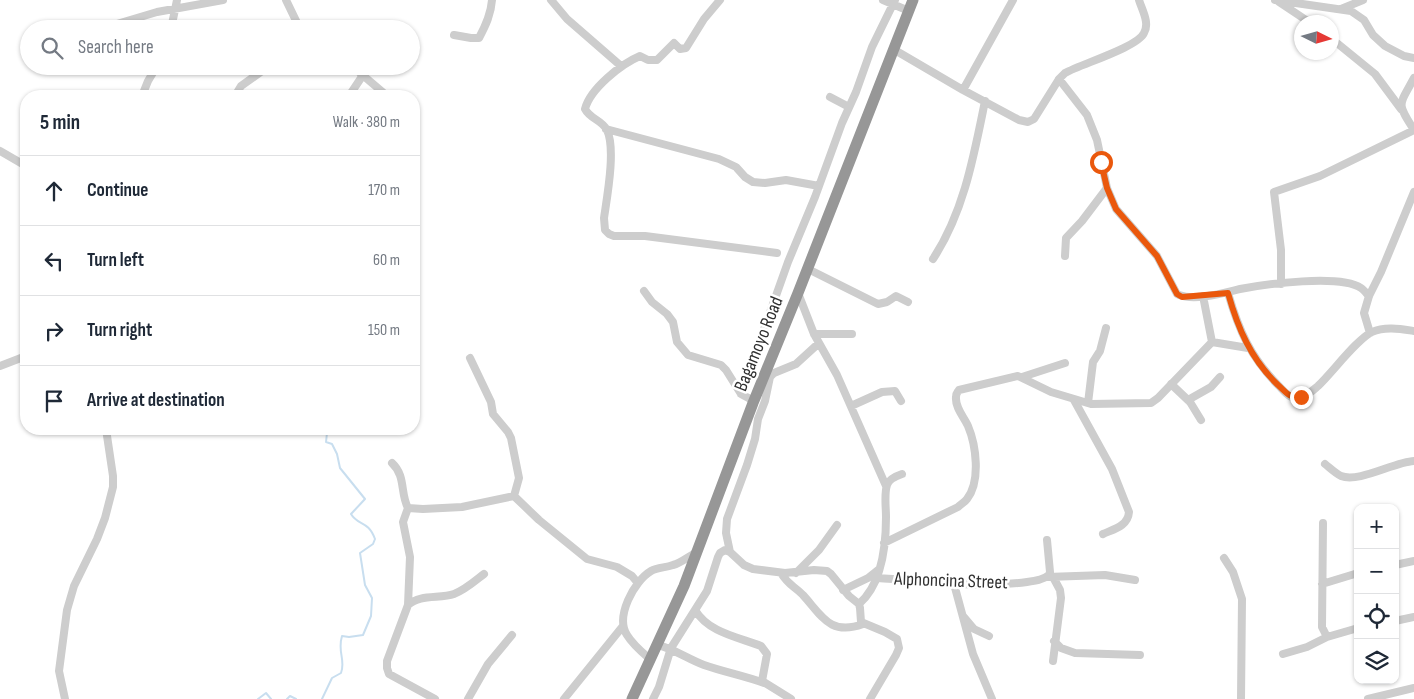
<!DOCTYPE html>
<html lang="en">
<head>
<meta charset="utf-8">
<style>
	:root { --surface:#fff; --page:#f6f6f7; --text:#1f2937; --muted:#747a83; --line:#e0e1e3 }
	body { margin:0; font-family:"Sofia Sans Condensed",sans-serif; background:var(--page); color:var(--text) }
	.controls { position:absolute; right:15px; bottom:15px; display:grid; overflow:hidden; border-radius:10px; box-shadow:0 1px 4px #0004 }
	.controls button { width:45px; height:45px; display:grid; place-items:center; padding:0; border:0; border-bottom:1px solid var(--line); background:var(--surface); color:var(--text); font:25px sans-serif }
	.compass { position:absolute; left:1294px; top:15px; width:45px; height:45px; border-radius:50%; background:var(--surface); box-shadow:0 1px 4px #0004; rotate:95deg }
	.stop { position:absolute; width:15px; height:15px; margin:-11px; border:4px solid #ea580c; border-radius:50%; background:#fff }
	.stop.end { background:#ea580c; border-color:#fff; box-shadow:0 1px 5px #0008 }
	.list { margin:0; padding:0; list-style:none }
	h2 { display:flex; justify-content:space-between; align-items:center; height:65px; margin:0; padding:0 20px; font-size:21px }
	h2 small { font-size:16px; font-weight:400; color:var(--muted) }
	.list li { display:grid; grid-template-columns:32px 1fr auto; gap:15px; align-items:center; box-sizing:border-box; height:70px; padding:0 20px; border-top:1px solid var(--line) }
	.list b { display:block; font-size:19px; white-space:nowrap }
	.list em { font-size:16px; font-style:normal; color:var(--muted) }
	.icon { flex:none; width:28px; height:28px; fill:none; stroke:currentColor; stroke-width:2; stroke-linecap:round; stroke-linejoin:round }
	.map { position:relative; flex:none; width:1414px; height:699px; overflow:hidden }
	.search { position:absolute; background:var(--surface); box-shadow:0 1px 4px #0004; left:20px; top:20px; width:400px; height:55px; display:flex; align-items:center; gap:12px; box-sizing:border-box; padding:0 18px; border-radius:28px; color:var(--muted); font-size:19px }
	.panel { position:absolute; background:var(--surface); box-shadow:0 1px 4px #0004; left:20px; top:90px; width:400px; height:345px; border-radius:20px }
	.map>svg:first-child { display:block }
	.lines { fill:none; stroke-linecap:round; stroke-linejoin:round }
	.stream { stroke:#c8deef; stroke-width:2 }
	.minor { stroke:#cdcdcd; stroke-width:8 }
	.highway { stroke:#979797; stroke-width:11 }
	.route { stroke:#ea580c; stroke-width:6 }
	.labels { text-anchor:middle; dominant-baseline:central; stroke-width:5; stroke-linejoin:round; paint-order:stroke }
	.street-label { font-size:19px; fill:#303030; stroke:#fff }
</style>
</head>
<body>
<div class="map">
<svg width="1414" height="699" viewBox="0 0 1414 699">
	<rect width="100%" height="100%" fill="#fff"/>
	<g class="lines">
		<path class="stream" d="M258,699L266,693L271,699
			M287,699L290,696L296,699
			M322,699L332,678L341,673C346,660 337,652 342,636L349,637L363,635L371,616L372,598L365,585L360,553L373,544L375,539C368,520 358,526 351,514L365,499L340,468L337,454L332,444L326,442L327,433L333,431L332,429"/>
		<path class="minor" d="M286,0L300,29
			M551,0L567,19L621,66
			M720,0L704,19L686,48L680,49L674,43L657,60H648L640,56C621,64 590,89 585,109C590,119 602,120 607,130C616,149 607,197 604,218L605,230L609,234L614,236H645L777,253
			M883,0L909,11
			M1275,0L1351,11L1364,20L1373,35L1385,46L1404,56L1414,58
			M1279,2L1309,22
			M1341,9L1363,0
			M100,29L157,12L223,0
			M171,29L177,0
			M454,35L471,38H479C486,25 491,14 492,0
			M1332,39L1375,74L1401,109
			M893,49L963,90L1019,120L1028,122L1034,119L1059,79L1065,73C1081,64 1138,47 1144,33C1150,23 1142,10 1139,0
			M352,66L386,95
			M1414,78C1399,106 1396,102 1414,130
			M1059,79L1087,115L1097,140L1107,188L1116,209L1157,256L1177,294L1179,295C1196,301 1223,293 1240,289C1266,284 1340,274 1361,288C1364,290 1367,294 1369,296
			M963,90L1013,0
			M142,96L148,81L157,66
			M235,96L241,86L269,66
			M349,96L363,75
			M830,97L849,107
			M606,129L719,159L736,167L745,177L753,182L765,183L786,180L819,186
			M0,151L26,166
			M1065,256L1066,238L1082,221L1107,188
			M933,259C964,212 974,155 985,101
			M808,269L878,304L887,302L896,296L908,302
			M1281,284V250L1274,192L1320,176L1414,130
			M644,291L652,302L667,314L673,322L677,342L688,355L721,365L726,370L741,394L754,401
			M798,293L814,334L837,375L886,486
			M1228,293C1239,331 1251,358 1279,386C1283,390 1288,397 1294,398C1303,400 1312,391 1318,386C1332,373 1357,339 1372,332C1385,326 1401,329 1414,331
			M1370,333L1364,313L1369,296L1381,272L1414,192
			M814,334H852
			M1212,342L1248,348
			M470,358L491,402L493,414L508,432L511,438L519,478L514,496
			M0,366L26,356
			M1022,377L1065,363
			M1171,384L1190,402L1201,420
			M741,394L788,262L815,197L842,123L856,92L872,47L895,0
			M1074,400L1112,469L1129,512C1128,526 1114,529 1103,534
			M1188,400L1211,387L1220,377
			M1088,403L1093,362L1100,351L1106,328
			M851,406L882,392L895,391L901,401
			M392,463C406,476 400,493 408,508L423,509L462,507L514,496L539,520L587,559L617,567L632,576L637,582
			M1325,464C1330,468 1335,473 1341,476C1359,483 1394,462 1414,461
			M1323,523L1322,627L1327,637
			M884,543L958,507C961,504 965,502 967,499C981,481 976,445 968,426C964,417 955,408 956,397C956,393 957,393 959,390L1018,376L1051,392L1091,404L1151,403L1158,398L1212,342L1203,296
			M730,552L726,533L727,519L747,465L755,439L758,419L765,401L770,377L774,373L796,364L819,343
			M1224,558L1233,572L1242,599L1241,699
			M1395,565L1414,561
			M781,573C789,586 793,585 803,595C822,616 830,636 863,624
			M796,573L819,550L837,525
			M1047,577L1105,575L1135,580
			M877,578C927,581 977,589 1027,582C1035,581 1043,580 1049,575L1050,572L1047,540
			M954,584L973,654L992,699
			M1322,584L1358,573
			M843,590L868,578L878,570
			M859,604C882,584 886,546 886,517C886,507 884,494 887,485C889,479 896,476 902,474
			M408,605L410,557L403,522L408,508
			M695,610C709,633 738,637 761,646L767,654L762,681L791,699
			M963,616L974,629L989,636
			M1395,621L1414,617
			M1054,641L1061,648L1075,653L1140,655
			M658,645C674,649 688,659 704,665C724,672 745,676 764,683
			M1283,654L1307,647L1327,637L1358,628
			M651,660C643,653 633,645 627,635C615,617 634,581 651,571C658,567 665,568 673,565C681,563 689,556 697,552
			M1053,661L1061,598L1060,590L1053,577
			M65,699L59,671L67,610L74,586L97,539L105,518L113,487V476L106,429
			M435,699L389,674L387,668V661L408,605C420,594 440,599 454,594C465,590 475,581 484,574
			M468,699L488,664L512,635
			M564,699L623,626
			M653,699L659,687L671,648L707,591L718,557L720,553L725,550L730,552L744,565L753,569L785,573L814,570L827,571L831,574L849,596L859,604L860,608L861,622L885,632L897,639L899,648L896,655L870,699
			M1368,699L1414,688"/>
		<path class="highway" d="M632,699L684,586L753,403L798,293L913,0"/>
	</g>
	<g class="lines">
		<path class="route" d="M1101,162L1107,188L1116,209L1157,256L1177,294L1182,297L1228,293C1238,329 1251,359 1278,385C1286,392 1290,399 1301,397"/>
	</g>
	<g class="labels">
		<g class="street-label">
			<text transform="translate(759 344) rotate(-68)">Bagamoyo Road</text>
			<text transform="translate(951 581) rotate(2)">Alphoncina Street</text>
		</g>
	</g>
</svg>
<div class="controls">
<button>+</button>
<button>−</button>
<button><svg class="icon" aria-label="locate" viewBox="0 0 24 24"><circle cx="12" cy="12" r="6"/><path d="M12 2v4M12 18v4M2 12h4M18 12h4"/></svg></button>
<button><svg class="icon" aria-label="layers" viewBox="0 0 24 24"><path d="M12 4l9 5-9 5-9-5zM3 14l9 5 9-5"/></svg></button>
</div>
<svg class="compass" viewBox="-18 -18 36 36"><path d="M0-13l5 13h-10z" fill="#e53935"/><path d="M0 13l5-13h-10z" fill="#747a83"/></svg>
<div class="stop" style="left:1101px;top:162px"></div>
<div class="stop end" style="left:1301px;top:397px"></div>
<div class="search"><svg class="icon" aria-label="search" viewBox="0 0 24 24"><circle cx="10" cy="10" r="6"/><path d="M15 15l6 6"/></svg>Search here</div>
<section class="panel">
<h2>5 min<small>Walk · 380 m</small></h2>
<ul class="list">
<li><svg class="icon" aria-label="ahead" viewBox="0 0 24 24"><path d="M12 20V5M6 11l6-6 6 6"/></svg><div><b>Continue</b></div><em>170 m</em></li>
<li><svg class="icon" aria-label="left" viewBox="0 0 24 24"><path d="M17 20v-9H6M10 6l-5 5 5 5"/></svg><div><b>Turn left</b></div><em>60 m</em></li>
<li><svg class="icon" aria-label="right" viewBox="0 0 24 24"><path d="M7 20v-9h11M14 6l5 5-5 5"/></svg><div><b>Turn right</b></div><em>150 m</em></li>
<li><svg class="icon" aria-label="arrive" viewBox="0 0 24 24"><path d="M6 21V4h12l-3 4 3 4H6"/></svg><div><b>Arrive at destination</b></div></li>
</ul>
</section>
</div>
</body>
</html>
